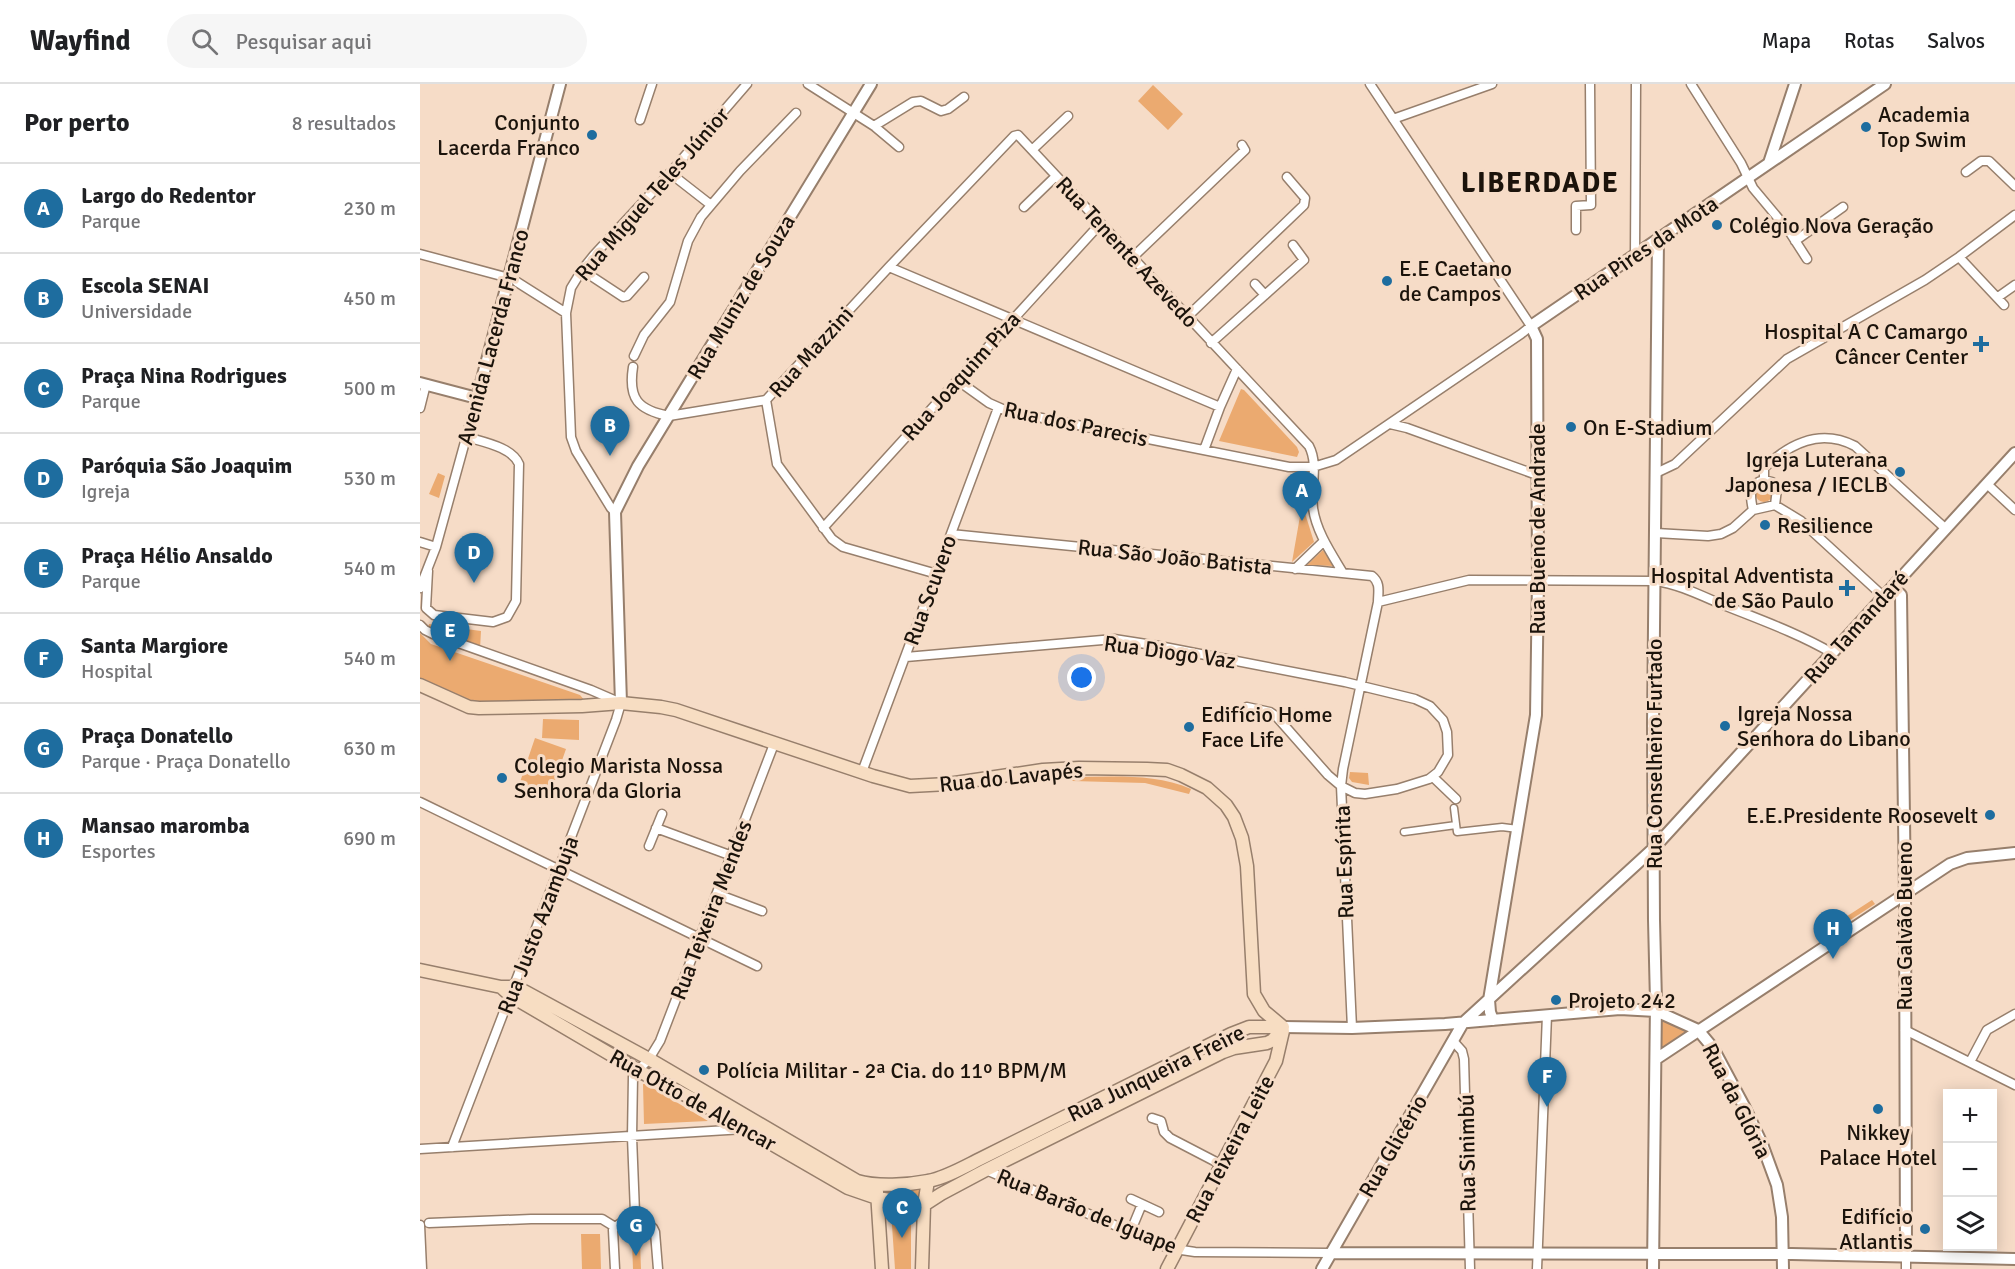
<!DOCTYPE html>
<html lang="pt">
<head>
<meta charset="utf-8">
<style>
	:root { --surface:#fff; --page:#f6f6f6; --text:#202124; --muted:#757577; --line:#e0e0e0; --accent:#1e6d9f }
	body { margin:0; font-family:Signika,sans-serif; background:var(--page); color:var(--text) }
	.controls { position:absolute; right:18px; bottom:18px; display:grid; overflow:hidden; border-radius:0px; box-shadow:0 3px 15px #0003 }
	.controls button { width:54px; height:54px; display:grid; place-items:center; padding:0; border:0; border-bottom:2px solid var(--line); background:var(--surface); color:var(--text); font:30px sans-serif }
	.you { position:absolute; left:662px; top:594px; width:21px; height:21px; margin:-15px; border:4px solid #fff; border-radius:50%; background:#1a73e8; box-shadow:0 0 0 9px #1a73e833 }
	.badge { display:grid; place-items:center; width:39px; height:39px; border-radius:50%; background:var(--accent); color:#fff; font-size:20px; font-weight:700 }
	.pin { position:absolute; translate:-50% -50px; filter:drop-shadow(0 2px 3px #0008) }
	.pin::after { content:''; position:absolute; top:32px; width:21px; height:18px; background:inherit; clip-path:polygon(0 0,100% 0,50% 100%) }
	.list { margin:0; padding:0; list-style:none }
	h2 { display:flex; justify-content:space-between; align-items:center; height:78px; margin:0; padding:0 24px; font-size:26px }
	h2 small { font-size:20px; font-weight:400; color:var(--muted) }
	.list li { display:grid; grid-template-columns:39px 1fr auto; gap:18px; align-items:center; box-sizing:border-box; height:90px; padding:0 24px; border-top:2px solid var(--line) }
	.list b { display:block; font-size:22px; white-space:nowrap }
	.list p { margin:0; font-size:20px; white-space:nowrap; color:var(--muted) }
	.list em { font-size:20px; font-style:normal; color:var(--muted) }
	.icon { flex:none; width:33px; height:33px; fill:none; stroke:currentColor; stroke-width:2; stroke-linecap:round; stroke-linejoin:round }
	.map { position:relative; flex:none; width:1595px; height:1185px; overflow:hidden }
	header { display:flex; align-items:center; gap:36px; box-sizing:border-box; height:84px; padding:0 30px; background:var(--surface); border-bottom:2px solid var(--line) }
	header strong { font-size:28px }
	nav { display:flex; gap:33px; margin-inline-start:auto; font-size:21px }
	.search { width:420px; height:54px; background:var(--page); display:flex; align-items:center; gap:15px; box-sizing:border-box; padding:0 21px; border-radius:33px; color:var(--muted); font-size:22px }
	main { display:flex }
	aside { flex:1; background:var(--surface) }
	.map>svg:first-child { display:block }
	.green { fill:#ebaa70 }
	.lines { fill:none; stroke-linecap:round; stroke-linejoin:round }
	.pedestrian-casing { stroke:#977f6c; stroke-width:9 }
	.minor-casing { stroke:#977f6c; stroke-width:11 }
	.tertiary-casing { stroke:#977f6c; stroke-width:14 }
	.secondary-casing { stroke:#977f6c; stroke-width:15 }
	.pedestrian { stroke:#fff; stroke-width:6 }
	.minor { stroke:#fff; stroke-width:8 }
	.tertiary { stroke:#fff; stroke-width:10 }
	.secondary { stroke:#f7ddc2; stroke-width:12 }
	.poi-dot { fill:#1e6d9f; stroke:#f6dcc7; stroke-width:2 }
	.labels { text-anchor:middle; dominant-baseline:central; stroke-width:6; stroke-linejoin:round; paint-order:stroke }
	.poi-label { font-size:22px; fill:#1b130b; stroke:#f6dcc7; text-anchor:start }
	.street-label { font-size:22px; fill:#1b130b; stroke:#f6dcc7 }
	.district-label { font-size:28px; font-weight:bold; letter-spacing:1.5px; fill:#1b130b; stroke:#f6dcc7 }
</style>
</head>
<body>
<header>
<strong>Wayfind</strong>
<div class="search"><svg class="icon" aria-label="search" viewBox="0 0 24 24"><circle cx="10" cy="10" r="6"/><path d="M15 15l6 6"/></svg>Pesquisar aqui</div>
<nav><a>Mapa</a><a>Rotas</a><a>Salvos</a></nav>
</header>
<main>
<aside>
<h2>Por perto<small>8 resultados</small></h2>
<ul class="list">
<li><span class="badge">A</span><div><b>Largo do Redentor</b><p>Parque</p></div><em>230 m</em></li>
<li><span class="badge">B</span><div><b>Escola SENAI</b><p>Universidade</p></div><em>450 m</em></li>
<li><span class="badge">C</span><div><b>Praça Nina Rodrigues</b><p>Parque</p></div><em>500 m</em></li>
<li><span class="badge">D</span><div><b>Paróquia São Joaquim</b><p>Igreja</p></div><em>530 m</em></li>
<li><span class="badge">E</span><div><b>Praça Hélio Ansaldo</b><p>Parque</p></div><em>540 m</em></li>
<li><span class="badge">F</span><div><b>Santa Margiore</b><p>Hospital</p></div><em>540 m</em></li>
<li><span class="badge">G</span><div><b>Praça Donatello</b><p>Parque · Praça Donatello</p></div><em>630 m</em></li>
<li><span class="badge">H</span><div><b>Mansao maromba</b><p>Esportes</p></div><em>690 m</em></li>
</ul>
</aside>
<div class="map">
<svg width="1595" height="1185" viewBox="0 0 1595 1185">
	<rect width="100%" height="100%" fill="#f6dcc7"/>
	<path class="green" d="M733,1L763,30L748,46L718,17Z
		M821,305L824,306L877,363L879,368L877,373L799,357Z
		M18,389L25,392L19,414L9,410Z
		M886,398L884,426L894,458L872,478Z
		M1335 409a9 9 0 1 1 18 0a9 9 0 1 1-18 0Z
		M903,466L913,482L887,481Z
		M9,540L61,547L60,565L22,553L8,544Z
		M0,549L11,560L160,611L165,617H50L0,594Z
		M123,635L159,636V656L122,654Z
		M115,654L146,665L130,711L99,701Z
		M930,688L948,689L949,701L932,698L929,694Z
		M652,693C692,693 734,689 771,705L769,710L725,699L652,697Z
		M1452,816L1455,820L1421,842L1418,838Z
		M1239,930L1273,948L1239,972Z
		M223,1000H226L288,1037L224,1040Z
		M501,1104L500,1114L463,1106Z
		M471,1127L486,1132L491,1138V1185H475Z
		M161,1150H180L181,1185H162Z
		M212,1159H220L221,1185H213Z"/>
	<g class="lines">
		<g class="pedestrian-casing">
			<path id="pedestrian" d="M1034,724L1037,748L1082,743L1098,745
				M984,748L1036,741"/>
		</g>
		<g class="minor-casing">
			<path id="minor" d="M388,0L454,42L479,63
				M1271,0L1321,79L1333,104L1369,147L1387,175
				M973,35L1072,0
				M220,36L232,0
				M454,42L493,18L501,17L521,27L528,25L544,13
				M612,66L648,32
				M1546,88L1561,77H1569L1595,102
				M250,89L291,121
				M604,123L636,92
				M1156,146V122L1171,121L1170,0
				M1375,157L1423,123
				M0,170L89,194
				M1215,171L1216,0
				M1539,173L1584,221
				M712,174L825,66L822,61
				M469,183L800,323
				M162,186L203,213L207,212L224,193
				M97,198L146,229
				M835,200L845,211
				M1578,213L1595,201
				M767,233L884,121L885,114L867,93
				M791,259L884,176L873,161
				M214,272L224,251L250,218L268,157L281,133L320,87L376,29
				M213,283C208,315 218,326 249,332L346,316
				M537,296L569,319L587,327L869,383H893L916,376L1101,250L1111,242L950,0
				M346,316L469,183L594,52L598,51L889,362C899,381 890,404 893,424C896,447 911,469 923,489
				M346,316L357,380L412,455L423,463L517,490
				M0,324L6,300
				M970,340L987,344L1117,391
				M784,366L800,323L817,285
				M1236,389L1255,380L1367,275L1505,196L1539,173L1595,131
				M1344,396V384C1370,359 1400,344 1435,362L1526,445
				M1344,396L1352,398L1357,405L1355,421
				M1567,400L1595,426
				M1333,426C1330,412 1328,400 1344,396
				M195,428L191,424L156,367L151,353L146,229L151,204L162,186L174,171L250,89L327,0
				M403,444L680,140
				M1236,449L1288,452L1301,450L1313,444L1333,426L1355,421L1381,437L1464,513
				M531,450L952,492C961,499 958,508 958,518L923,685L921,702L932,944
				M0,458L16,463
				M875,485L904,457
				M8,487L6,524L14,531L73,538L87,533L96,517L99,380C92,363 63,358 47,353
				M0,504L16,463L57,314
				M958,518L1049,496L1235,497C1258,500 1280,511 1301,520C1338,535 1378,549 1412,569
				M0,541L5,546L13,550L171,606L201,619L196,636L32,1063
				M486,573L694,555L739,562L925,598L995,615L1010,622L1023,636L1027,648L1028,671L1018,688L1009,695L977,705L945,710L935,709L921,702L908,691L856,632L850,628L827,623
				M442,688L578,324
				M1013,693L1036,715
				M0,718L337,882
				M236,744L312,772
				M229,762L242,730
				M297,810L342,827
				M1485,946L1595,1001
				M1033,957L1042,967L1044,975L1050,1185
				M1550,978L1567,946L1595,930
				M732,1034L741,1037L744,1048L750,1054L802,1081
				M0,1065L324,1045
				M566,1086L748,1164L775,1168L911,1169
				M711,1115L739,1128
				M215,1129L212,1053L213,992L229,975L240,957L354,660
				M215,1129L233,1144L235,1148L238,1185
				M9,1139L111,1135H182L195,1143
				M0,1141L2,1185
				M710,1149L722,1120
				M195,1185L193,1146L195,1143L215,1129
				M1117,1185L1127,931
				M1486,1185V1173"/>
		</g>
		<g class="tertiary-casing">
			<path id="tertiary" d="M1349,79L1375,0
				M0,299L57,314L140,0
				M1473,503L1481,511L1485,809L1486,1173
				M201,619L195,428L218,382L451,0
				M1073,936L1070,928L1069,916L1116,631L1118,496L1117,255L1111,242L1465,0
				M863,943L932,944L1025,940L1200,925L1236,927L1278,946L1293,964L1324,1022L1342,1060L1357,1101L1362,1133L1363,1185
				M1236,975L1530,780L1547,774L1595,769
				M911,1169L1372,1170L1595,1175
				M902,1185L1043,939L1233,765L1595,369
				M1233,1185L1236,918L1234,836L1233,640L1238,155"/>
		</g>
		<g class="secondary-casing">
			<path id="secondary" d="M0,601L49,623L59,624L162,622L201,619L241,623L256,626L453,692L490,702L528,700L623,686L659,684L727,685L747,686L761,691L787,704L806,721L814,733L822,754L827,782L834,910L844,927L863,943
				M0,886L81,903H95L104,907L229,975L437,1097C457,1103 488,1101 508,1097C525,1094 544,1083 560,1075L811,950L829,943H863
				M81,903L91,912L217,986L277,1017L428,1104L457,1114L504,1121L521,1110L566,1086L803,968L814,964L847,959L853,956L863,943
				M457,1108L462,1185
				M502,1185L504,1121L508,1097
				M747,1185L856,977L863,947"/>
		</g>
		<use href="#pedestrian" class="pedestrian"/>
		<use href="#minor" class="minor"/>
		<use href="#tertiary" class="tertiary"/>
		<use href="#secondary" class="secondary"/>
	</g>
	<g class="poi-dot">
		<circle cx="1446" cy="43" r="6"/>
		<circle cx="172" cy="51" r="6"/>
		<circle cx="1297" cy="141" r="6"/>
		<circle cx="967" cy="197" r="6"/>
		<path d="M1558 251h6v6h6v6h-6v6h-6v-6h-6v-6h6z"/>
		<circle cx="1151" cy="343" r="6"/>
		<circle cx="1480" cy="388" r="6"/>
		<circle cx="1345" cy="441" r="6"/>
		<path d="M1424 495h6v6h6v6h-6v6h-6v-6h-6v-6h6z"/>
		<circle cx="1305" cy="642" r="6"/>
		<circle cx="769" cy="643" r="6"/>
		<circle cx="82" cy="694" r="6"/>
		<circle cx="1570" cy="731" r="6"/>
		<circle cx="1136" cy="916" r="6"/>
		<circle cx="284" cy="986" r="6"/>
		<circle cx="1458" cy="1025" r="6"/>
		<circle cx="1505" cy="1145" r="6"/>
	</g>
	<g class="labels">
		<g class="poi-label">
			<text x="1458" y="30">Academia<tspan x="1458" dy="25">Top Swim</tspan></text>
			<text x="160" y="38" text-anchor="end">Conjunto<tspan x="160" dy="25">Lacerda Franco</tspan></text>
			<text x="1309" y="141">Colégio Nova Geração</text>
			<text x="979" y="184">E.E Caetano<tspan x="979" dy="25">de Campos</tspan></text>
			<text x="1548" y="247" text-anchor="end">Hospital A C Camargo<tspan x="1548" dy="25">Câncer Center</tspan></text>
			<text x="1163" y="343">On E-Stadium</text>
			<text x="1468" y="375" text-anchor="end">Igreja Luterana<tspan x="1468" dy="25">Japonesa / IECLB</tspan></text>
			<text x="1357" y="441">Resilience</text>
			<text x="1414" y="491" text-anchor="end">Hospital Adventista<tspan x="1414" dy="25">de São Paulo</tspan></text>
			<text x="1317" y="629">Igreja Nossa<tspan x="1317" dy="25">Senhora do Libano</tspan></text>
			<text x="781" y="630">Edifício Home<tspan x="781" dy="25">Face Life</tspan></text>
			<text x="94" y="681">Colegio Marista Nossa<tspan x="94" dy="25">Senhora da Gloria</tspan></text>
			<text x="1558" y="731" text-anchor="end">E.E.Presidente Roosevelt</text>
			<text x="1148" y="916">Projeto 242</text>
			<text x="296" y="986">Polícia Militar - 2ª Cia. do 11º BPM/M</text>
			<text x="1458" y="1048" text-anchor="middle">Nikkey<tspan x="1458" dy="25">Palace Hotel</tspan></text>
			<text x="1493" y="1132" text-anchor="end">Edifício<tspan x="1493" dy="25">Atlantis</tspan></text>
		</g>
		<g class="street-label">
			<text transform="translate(232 110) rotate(-49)">Rua Miguel Teles Júnior</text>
			<text transform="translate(1226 164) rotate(-34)">Rua Pires da Mota</text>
			<text transform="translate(707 168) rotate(47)">Rua Tenente Azevedo</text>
			<text transform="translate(321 213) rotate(-59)">Rua Muniz de Souza</text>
			<text transform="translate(73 253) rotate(-75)">Avenida Lacerda Franco</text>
			<text transform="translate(391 268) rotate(-48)">Rua Mazzini</text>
			<text transform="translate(541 292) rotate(-48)">Rua Joaquim Piza</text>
			<text transform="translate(656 340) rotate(12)">Rua dos Parecis</text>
			<text transform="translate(1117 445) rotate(-90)">Rua Bueno de Andrade</text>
			<text transform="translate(755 473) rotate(6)">Rua São João Batista</text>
			<text transform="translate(510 506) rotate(-70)">Rua Scuvero</text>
			<text transform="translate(1436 543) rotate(-48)">Rua Tamandaré</text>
			<text transform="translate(750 568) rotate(8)">Rua Diogo Vaz</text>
			<text transform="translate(1234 670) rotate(-90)">Rua Conselheiro Furtado</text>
			<text transform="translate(591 693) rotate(-6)">Rua do Lavapés</text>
			<text transform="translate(924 778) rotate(-92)">Rua Espírita</text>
			<text transform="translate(291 826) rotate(-69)">Rua Teixeira Mendes</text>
			<text transform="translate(118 841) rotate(-69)">Rua Justo Azambuja</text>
			<text transform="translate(1484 842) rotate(-90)">Rua Galvão Bueno</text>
			<text transform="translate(736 989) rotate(-26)">Rua Junqueira Freire</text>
			<text transform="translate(273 1016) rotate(29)">Rua Otto de Alencar</text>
			<text transform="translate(1317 1017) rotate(63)">Rua da Glória</text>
			<text transform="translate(973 1062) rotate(-60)">Rua Glicério</text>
			<text transform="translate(810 1065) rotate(-62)">Rua Teixeira Leite</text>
			<text transform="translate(1047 1069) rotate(-91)">Rua Sinimbú</text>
			<text transform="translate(667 1127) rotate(22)">Rua Barão de Iguape</text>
		</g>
		<g class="district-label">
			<text x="1120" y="99">LIBERDADE</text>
		</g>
	</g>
</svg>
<div class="controls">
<button>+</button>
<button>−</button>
<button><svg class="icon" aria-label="layers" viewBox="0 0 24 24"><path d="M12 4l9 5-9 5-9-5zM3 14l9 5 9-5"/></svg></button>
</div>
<div class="you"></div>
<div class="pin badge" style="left:882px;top:437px">A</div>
<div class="pin badge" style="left:190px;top:372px">B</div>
<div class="pin badge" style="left:482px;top:1154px">C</div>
<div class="pin badge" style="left:54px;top:499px">D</div>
<div class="pin badge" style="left:30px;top:577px">E</div>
<div class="pin badge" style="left:1127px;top:1023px">F</div>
<div class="pin badge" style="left:216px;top:1172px">G</div>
<div class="pin badge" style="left:1413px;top:875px">H</div>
</div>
</main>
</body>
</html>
